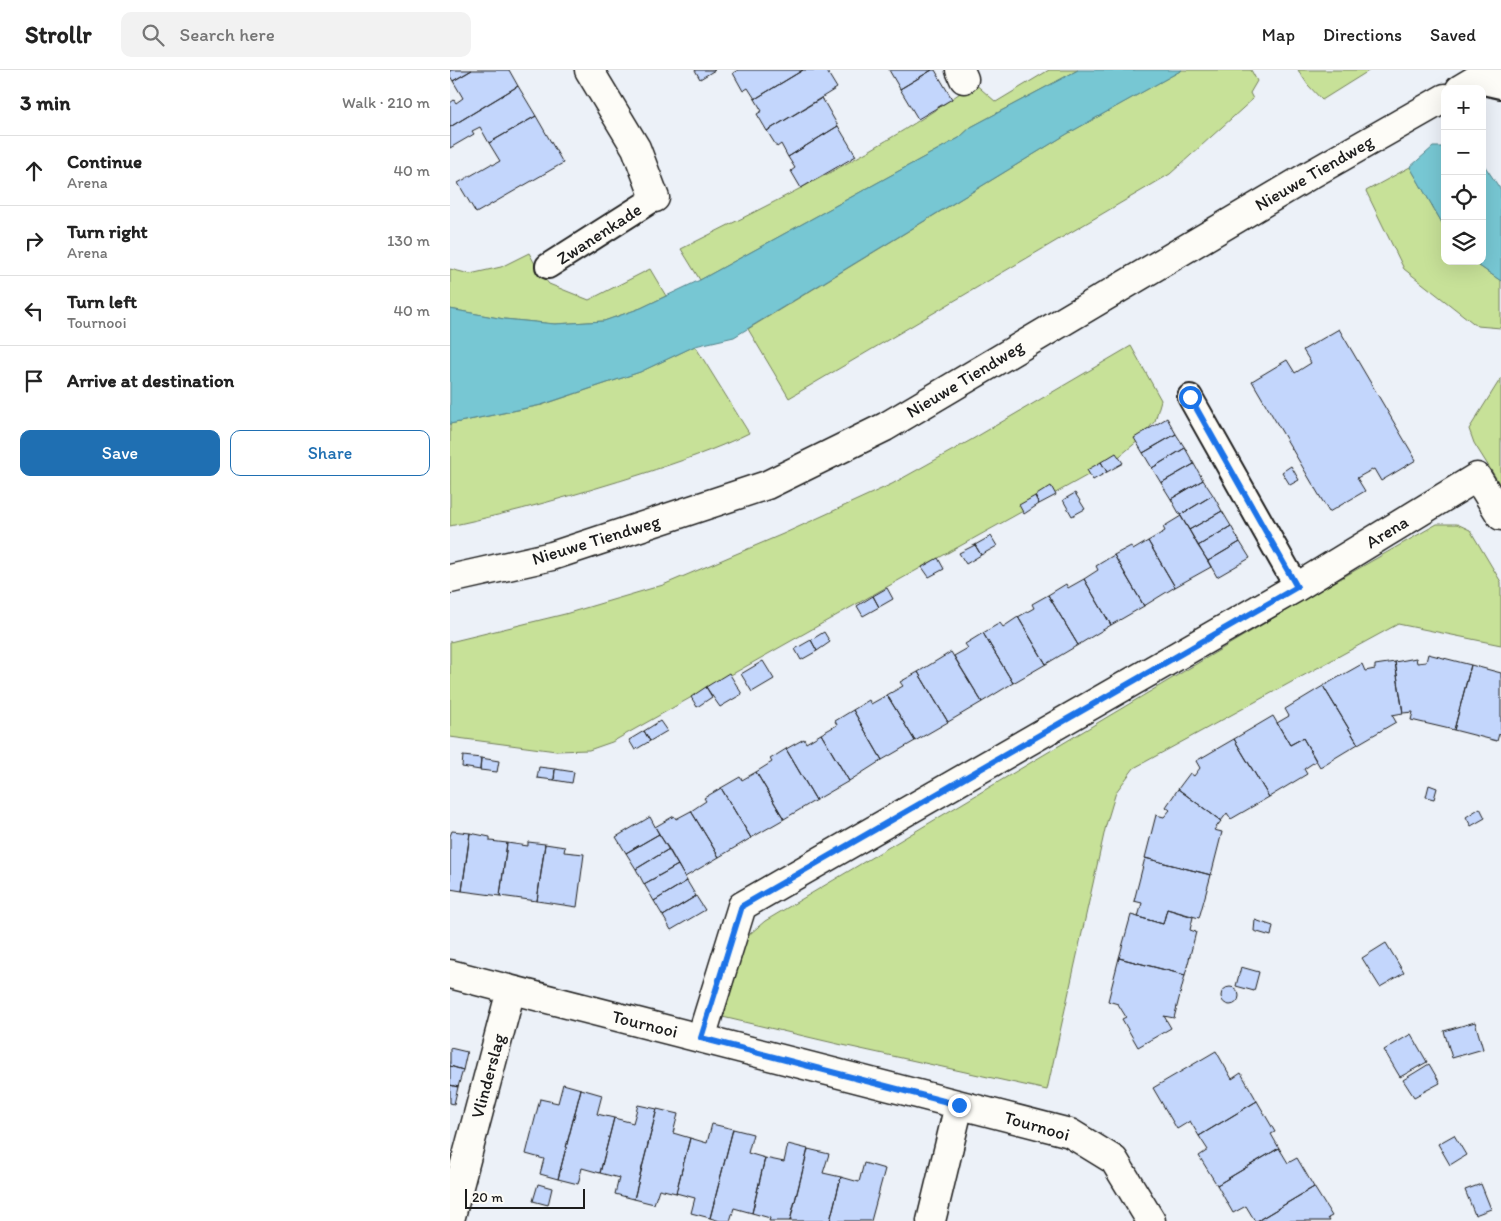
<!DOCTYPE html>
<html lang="en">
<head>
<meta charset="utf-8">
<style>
	:root { --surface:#fff; --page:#f2f2f2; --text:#222; --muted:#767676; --line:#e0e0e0; --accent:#1f6fb2 }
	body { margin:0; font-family:Itim,sans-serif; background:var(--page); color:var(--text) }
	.controls { position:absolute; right:15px; top:15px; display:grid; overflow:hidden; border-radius:10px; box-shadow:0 5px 20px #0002 }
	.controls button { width:45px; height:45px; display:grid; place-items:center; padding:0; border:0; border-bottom:1px solid var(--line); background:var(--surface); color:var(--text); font:25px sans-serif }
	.scale { position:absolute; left:15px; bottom:12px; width:120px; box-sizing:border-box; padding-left:5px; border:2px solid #1c1c1c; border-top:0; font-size:14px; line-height:18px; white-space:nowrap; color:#1c1c1c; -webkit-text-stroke:4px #fdfcf7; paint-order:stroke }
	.stop { position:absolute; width:15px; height:15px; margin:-11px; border:4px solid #1a73e8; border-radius:50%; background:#fff }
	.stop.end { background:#1a73e8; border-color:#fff; box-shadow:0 1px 5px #0008 }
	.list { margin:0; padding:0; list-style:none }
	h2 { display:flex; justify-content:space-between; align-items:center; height:65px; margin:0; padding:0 20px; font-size:21px }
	h2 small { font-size:16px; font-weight:400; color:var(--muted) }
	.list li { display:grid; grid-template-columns:32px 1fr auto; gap:15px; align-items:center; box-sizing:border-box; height:70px; padding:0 20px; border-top:1px solid var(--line) }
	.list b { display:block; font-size:19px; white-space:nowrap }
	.list p { margin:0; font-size:16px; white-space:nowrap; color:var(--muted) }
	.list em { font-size:16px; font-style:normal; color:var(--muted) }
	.actions { display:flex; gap:10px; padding:15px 20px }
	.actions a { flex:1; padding:11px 0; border:1px solid var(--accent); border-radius:10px; text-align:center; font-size:18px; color:var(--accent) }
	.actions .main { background:var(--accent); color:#fff }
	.icon { flex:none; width:28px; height:28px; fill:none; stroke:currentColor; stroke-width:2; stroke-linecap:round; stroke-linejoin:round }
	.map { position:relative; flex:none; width:1051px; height:1151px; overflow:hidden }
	header { display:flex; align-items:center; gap:30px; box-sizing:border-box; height:70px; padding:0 25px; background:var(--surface); border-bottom:1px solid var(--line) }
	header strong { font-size:24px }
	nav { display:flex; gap:28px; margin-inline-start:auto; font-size:18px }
	.search { width:350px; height:45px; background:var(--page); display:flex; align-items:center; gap:12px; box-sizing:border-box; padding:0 18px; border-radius:10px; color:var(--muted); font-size:19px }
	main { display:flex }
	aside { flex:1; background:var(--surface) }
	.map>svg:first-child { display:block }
	.green { fill:#c7e198; stroke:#727e5a }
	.water { fill:#77c7d3; stroke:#53838a }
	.building { fill:#c3d6fc; stroke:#1c1c1c }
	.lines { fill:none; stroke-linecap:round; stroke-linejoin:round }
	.service-casing { stroke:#1c1c1c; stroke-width:28 }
	.minor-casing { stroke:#1c1c1c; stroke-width:31 }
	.tertiary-casing { stroke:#1c1c1c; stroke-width:31 }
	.service { stroke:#fdfcf7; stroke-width:24 }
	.minor { stroke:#fdfcf7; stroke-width:28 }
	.tertiary { stroke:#fdfcf7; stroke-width:28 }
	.route { stroke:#1a73e8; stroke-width:6 }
	.labels { text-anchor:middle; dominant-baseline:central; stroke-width:4; stroke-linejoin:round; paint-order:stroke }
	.street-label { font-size:18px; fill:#1c1c1c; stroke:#fdfcf7 }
</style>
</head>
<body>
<header>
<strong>Strollr</strong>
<div class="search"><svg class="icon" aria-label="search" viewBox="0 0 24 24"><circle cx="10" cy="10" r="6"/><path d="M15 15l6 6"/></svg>Search here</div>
<nav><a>Map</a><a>Directions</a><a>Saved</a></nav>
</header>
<main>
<aside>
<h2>3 min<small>Walk · 210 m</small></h2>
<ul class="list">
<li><svg class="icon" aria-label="ahead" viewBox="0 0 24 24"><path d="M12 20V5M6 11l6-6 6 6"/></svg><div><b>Continue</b><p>Arena</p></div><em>40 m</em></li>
<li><svg class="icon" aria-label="right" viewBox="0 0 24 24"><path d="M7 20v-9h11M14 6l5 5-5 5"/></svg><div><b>Turn right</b><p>Arena</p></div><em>130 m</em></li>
<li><svg class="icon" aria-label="left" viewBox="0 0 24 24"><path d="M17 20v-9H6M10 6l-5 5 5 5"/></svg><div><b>Turn left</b><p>Tournooi</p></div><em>40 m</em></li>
<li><svg class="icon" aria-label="arrive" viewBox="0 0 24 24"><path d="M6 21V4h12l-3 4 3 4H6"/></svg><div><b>Arrive at destination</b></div></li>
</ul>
<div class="actions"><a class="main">Save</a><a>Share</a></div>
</aside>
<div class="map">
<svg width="1051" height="1151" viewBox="0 0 1051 1151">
	<rect width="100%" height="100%" fill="#ecf1f8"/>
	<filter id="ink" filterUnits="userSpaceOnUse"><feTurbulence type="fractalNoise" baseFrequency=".02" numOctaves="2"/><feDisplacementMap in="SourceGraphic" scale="10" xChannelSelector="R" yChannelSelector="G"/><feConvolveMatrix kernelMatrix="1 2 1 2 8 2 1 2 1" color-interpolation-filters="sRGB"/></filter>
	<g filter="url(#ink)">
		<path class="green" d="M599,0H628L521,57L509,68L250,210L231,179C332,128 434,79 524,13L546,32Z
			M732,0H801L807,11L800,23L803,29L720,104L339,328L298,259L617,64Z
			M848,0H920L872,30L858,15Z
			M960,97L995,158V191H1022L1051,211V258L1027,256L954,199L916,121Z
			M79,183L90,203L99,214L139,230L200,199L216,226L191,238L154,251L105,254L54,249L0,239V199L20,204L51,197Z
			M245,276L299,363C265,380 228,392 192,404C129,424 65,442 0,456V354L92,335L190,302Z
			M681,276L711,330L705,351L689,370L665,390L474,496L162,672L139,680L106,681L0,667V572L115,544L213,515L333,464L442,414L521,370Z
			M1051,308V416L1024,373L1019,359Z
			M987,454H1007L1020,460L1051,512V575L948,554L684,698L666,722L656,755L597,1020L388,974L264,945L289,880L301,863L315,851L867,522Z"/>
		<path class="water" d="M628,0H732L617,64L284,267L245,276L190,302L91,335L0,354V239L54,249L105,254L154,251L191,238L250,210L509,68L521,57Z
			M983,77H995V158L960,97Z
			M1032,92L1051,120V211L1022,191H1032Z"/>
		<path class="building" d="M0,0H22L3,11L0,6Z
			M22,0H59L68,16L0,57V33L4,30L6,33L13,28L3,11Z
			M245,0H265L250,9Z
			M288,0H353L305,29L298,18L293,21L283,3Z
			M353,0H376L387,18L317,61L307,44L312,41L305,29Z
			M439,0H482L450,19Z
			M482,0H485L502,29L468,49L450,19Z
			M68,16L86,46L39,73L30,57L22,61L24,64L0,78V57Z
			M372,28L388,56L338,87L331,74L327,77L317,61Z
			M86,46L113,93L26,143L8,113L41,94L43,95L50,91L39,73Z
			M388,56L406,86L351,118L341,101L345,98L338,87Z
			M889,259L966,390L931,411L924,399L916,403L907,408L915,421L879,442L802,311L837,290L845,303L861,293L853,280Z
			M717,348L726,364L693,383L684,368Z
			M726,364L735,378L702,398L693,383Z
			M735,378L744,394L711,413L702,398Z
			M666,383L673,393L657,402L651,392Z
			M651,392L657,402L643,410L637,400Z
			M744,394L753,410L721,429L711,413Z
			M841,396L849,410L840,415L832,402Z
			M753,410L763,425L730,445L721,429Z
			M601,416L606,425L589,434L585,426Z
			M625,423L635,439L622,446L613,430Z
			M763,425L772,441L739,460L730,445Z
			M585,426L589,434L574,444L569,435Z
			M772,441L781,456L748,476L739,460Z
			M731,446L761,497L725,517L698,471L715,461L713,457Z
			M781,456L790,472L758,491L748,476Z
			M541,466L547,476L531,485L525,475Z
			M698,471L725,517L694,536L664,485L681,476L683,480Z
			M790,472L800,488L767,507L758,491Z
			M525,475L531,485L516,494L509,483Z
			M664,485L694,536L661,555L634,509L648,500L646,496Z
			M488,488L494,499L479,507L472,497Z
			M634,509L661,555L628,575L598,525L616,514L618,518Z
			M437,518L443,529L429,537L423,526Z
			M598,525L628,575L596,594L568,547L584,538L582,534Z
			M423,526L429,537L413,546L407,536Z
			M568,547L596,594L563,613L533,563L550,553L553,557Z
			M374,562L380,572L367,581L361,570Z
			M533,563L563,613L532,632L504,586L518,578L515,574Z
			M361,570L367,581L351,590L345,579Z
			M501,582L532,632L498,652L468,602Z
			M978,584L1021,595L1004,660L961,650L963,642L953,643L945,592L966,588L967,593L976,592Z
			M313,591L324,609L302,622L291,604Z
			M945,592L953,643L942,645L946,652L908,674L873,616L912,594L915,601L925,599V595Z
			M1021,595L1051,603V666L1049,664L1047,671L1004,660Z
			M468,602L498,652L465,671L437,625L453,616L450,612Z
			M279,603L292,624L270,637L256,617Z
			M873,616L908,674L870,697L853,668L840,675L827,653L839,646L835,639Z
			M256,617L262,627L247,637L241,627Z
			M437,625L465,671L432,690L403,640L419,630L421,634Z
			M403,640L432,690L399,711L371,664L387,655L385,651Z
			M823,646L840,675L853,668L866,691L854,699L857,704L819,727L784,669Z
			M210,651L217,661L200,671L194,661Z
			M194,661L200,671L185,680L179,670Z
			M371,664L399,711L366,730L336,679L354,669L356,673Z
			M784,669L819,727L781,749L777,743L771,751L728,719L740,703L744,706L750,698L746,691Z
			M336,679L366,730L334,749L306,702L322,692L320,689Z
			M13,686L31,688L30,700L12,697Z
			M31,688L49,691L47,702L30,700Z
			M89,697L105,699L104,710L87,708Z
			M105,699L124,702L122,713L104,710Z
			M306,702L334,749L301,768L271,718L290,707L292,710Z
			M979,715L987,718L984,729L976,727Z
			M271,718L301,768L269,787L241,741L256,731L254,728Z
			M728,719L771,751L764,760L772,762L761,805L695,788L706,745L714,747L720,740L716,737Z
			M1030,738L1035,748L1021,756L1016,747Z
			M241,741L269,787L235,807L205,757L224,746L226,749Z
			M200,747L209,764L176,783L166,767Z
			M2,761L20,763L12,821L0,819V766Z
			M20,763L40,767V771L57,773L50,826L12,821Z
			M209,764L219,779L186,799L176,783Z
			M78,772L95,774L87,831L50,826L57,773L78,776Z
			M95,774L115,777L114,782L134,784L127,837L87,831Z
			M219,779L228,795L194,814L186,799Z
			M695,788L761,805L749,848L717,839L713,854L688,847L692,833L684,831Z
			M228,795L237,811L204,831L194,814Z
			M237,811L246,826L213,846L204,831Z
			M246,826L255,840L221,860L213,846Z
			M717,839L743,847L740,860L746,862L735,905L669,888L681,845L713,854Z
			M805,850L823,856L821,866L804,861Z
			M936,873L954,903L930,917L912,888Z
			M669,888L735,905L724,948L714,946L721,958L688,977L672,949L676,947L668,934L658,931Z
			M791,897L809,902L804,921L786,916Z
			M771 926a9 9 0 1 1 18 0a9 9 0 1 1-18 0Z
			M1025,952L1033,979L1002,988L994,961Z
			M961,964L977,992L950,1007L934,980Z
			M0,978L17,982L13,1000L0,996Z
			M766,981L782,1009L791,1003L807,1031L749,1066L740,1051L727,1059L703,1018Z
			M979,994L990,1013L964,1027L953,1010Z
			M0,996L13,1000L8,1017L0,1015Z
			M113,1014L131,1019L108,1109L90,1104L94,1089L76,1084L90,1029L108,1033Z
			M0,1015L8,1017L4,1034L0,1033Z
			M131,1019L152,1025L147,1044L164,1048L150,1103L132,1098L128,1114L108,1109Z
			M807,1031L825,1062L821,1064L829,1078L767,1115L749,1086L758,1080L749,1066Z
			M188,1035L207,1039L184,1129L165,1124L169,1108L150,1103L164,1048L183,1053Z
			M207,1039L228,1044L223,1063L240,1068L226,1123L209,1119L204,1134L184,1129Z
			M262,1054L283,1059L260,1148L241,1143L245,1128L226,1123L240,1068L257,1073Z
			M283,1059L303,1064L298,1083L315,1088L302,1143L284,1138L280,1151H270L260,1148Z
			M1004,1065L1016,1085L1000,1095L988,1074Z
			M338,1074L358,1079L340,1151H319L320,1148L302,1143L315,1088L334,1092Z
			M829,1078L838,1093L847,1088L864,1117L807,1151H805L796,1136L783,1143L767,1115Z
			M358,1079L379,1084L373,1103L391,1107L380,1151H340Z
			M414,1093L435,1099L421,1151H380L391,1107L409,1112Z
			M88,1114L102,1118L98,1135L83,1131Z
			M1031,1114L1041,1139L1025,1145L1015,1120Z
			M864,1117L882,1146L878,1148L880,1151H807Z"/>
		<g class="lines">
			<g class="service-casing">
				<path id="service" d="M1025,10L1051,16
					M98,196L205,128
					M740,327L847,517"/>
			</g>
			<g class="minor-casing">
				<path id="minor" d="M139,0L186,78L205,128
					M510,0L514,9
					M0,904L620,1063L664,1090L701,1151
					M251,968L292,836L847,517L1027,407L1051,446
					M0,1150L61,920
					M481,1151L509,1035"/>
			</g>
			<g class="tertiary-casing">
				<path id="tertiary" d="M1010,19L1042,0
					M0,509L102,486L317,415L435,357L860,105L995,28"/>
			</g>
			<use href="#service" class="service"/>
			<use href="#minor" class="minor"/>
			<use href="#tertiary" class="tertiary"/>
		</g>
	</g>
	<g class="lines" filter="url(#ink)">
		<path class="route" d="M509,1035L251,968L292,836L847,517L740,327"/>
	</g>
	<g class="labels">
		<g class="street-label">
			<text transform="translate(864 103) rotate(-30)">Nieuwe Tiendweg</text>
			<text transform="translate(149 164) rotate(-33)">Zwanenkade</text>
			<text transform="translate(515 309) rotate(-31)">Nieuwe Tiendweg</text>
			<text transform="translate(937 462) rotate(-31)">Arena</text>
			<text transform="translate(146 470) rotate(-17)">Nieuwe Tiendweg</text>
			<text transform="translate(195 954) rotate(14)">Tournooi</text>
			<text transform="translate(38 1006) rotate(-75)">Vlinderslag</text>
			<text transform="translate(587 1056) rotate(16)">Tournooi</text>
		</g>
	</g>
</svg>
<div class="controls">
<button>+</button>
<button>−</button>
<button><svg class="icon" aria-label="locate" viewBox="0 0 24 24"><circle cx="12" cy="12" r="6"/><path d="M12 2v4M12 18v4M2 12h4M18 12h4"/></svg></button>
<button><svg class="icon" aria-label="layers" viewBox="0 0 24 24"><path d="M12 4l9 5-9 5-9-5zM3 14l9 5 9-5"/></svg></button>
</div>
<div class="scale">20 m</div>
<div class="stop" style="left:740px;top:327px"></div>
<div class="stop end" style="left:509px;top:1035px"></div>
</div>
</main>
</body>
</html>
